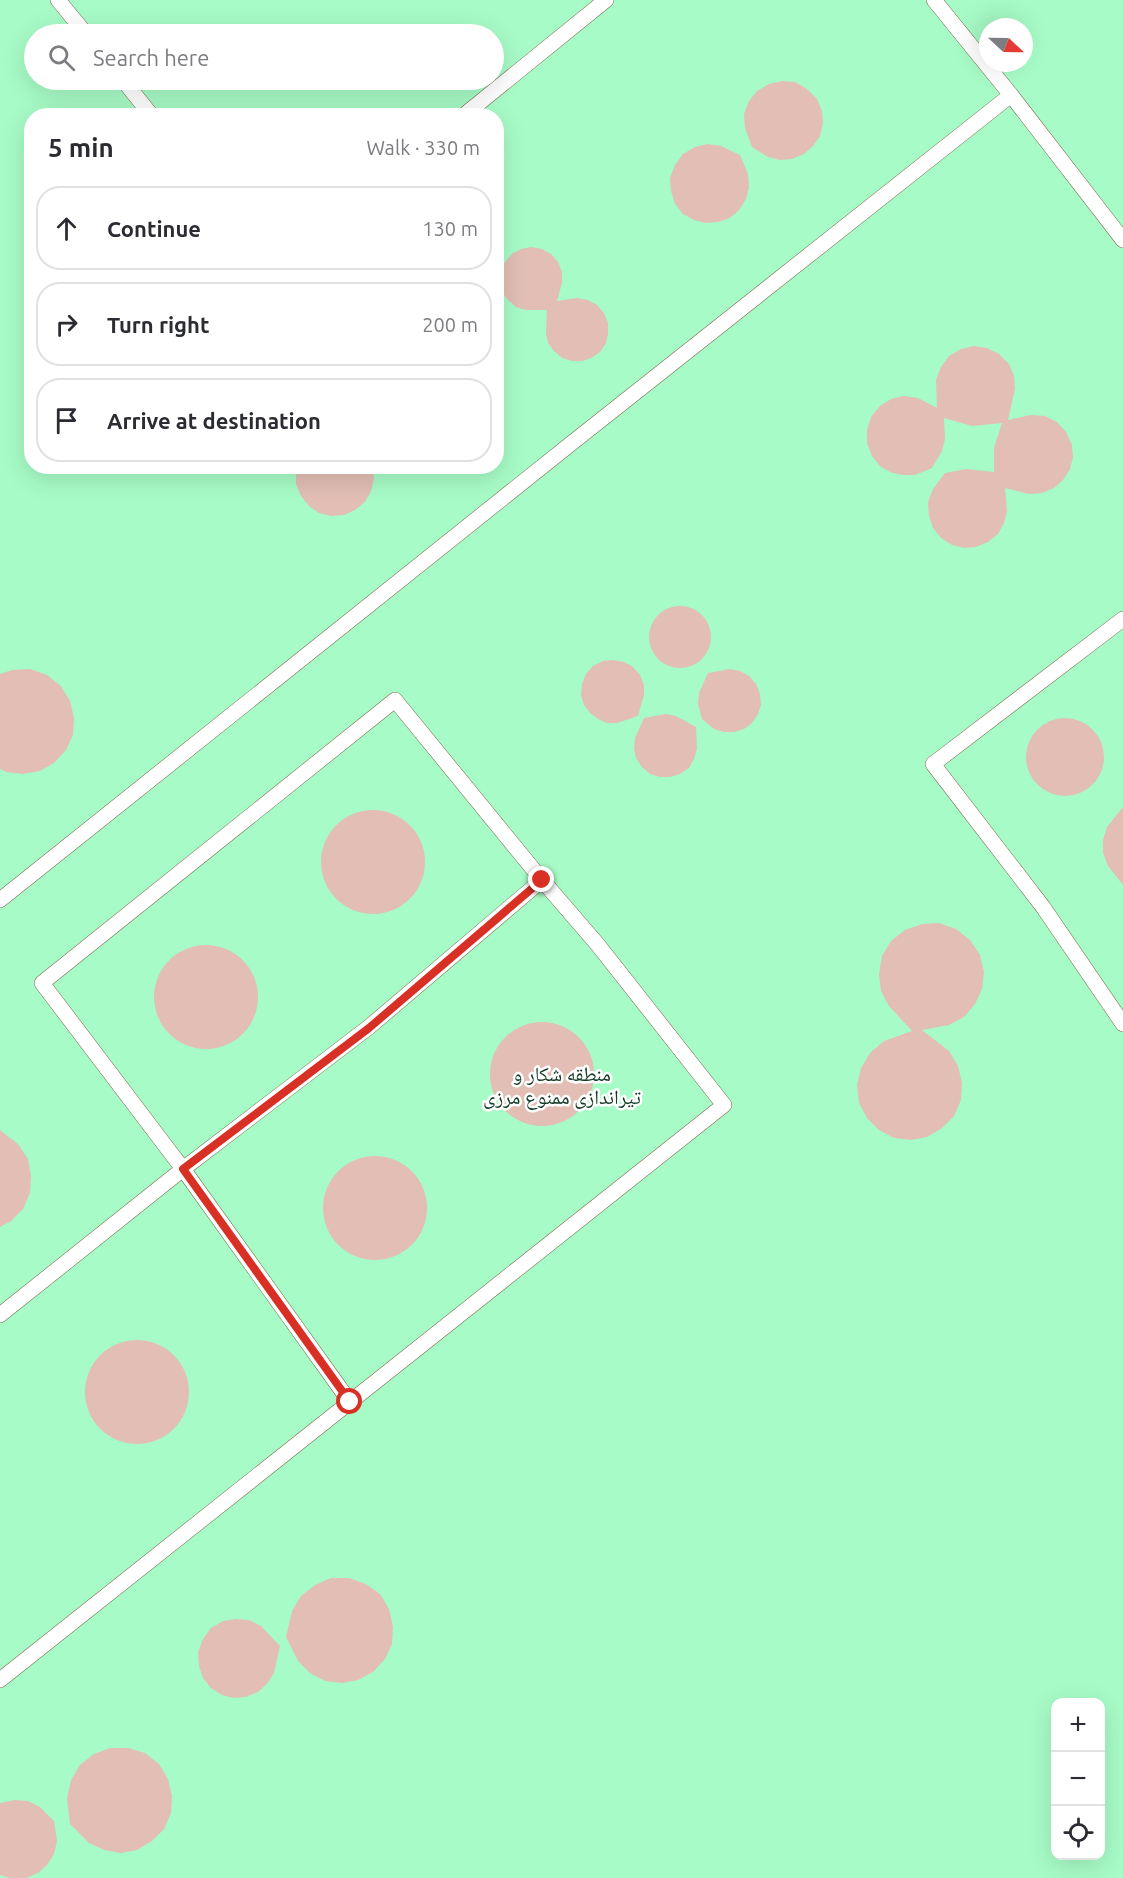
<!DOCTYPE html>
<html lang="en">
<head>
<meta charset="utf-8">
<style>
	:root { --surface:#fff; --page:#f7f7f7; --text:#2b2b33; --muted:#7c7c81; --line:#e1e1e2 }
	body { margin:0; font-family:Ubuntu,"Noto Naskh Arabic",sans-serif; background:var(--page); color:var(--text) }
	.controls { position:absolute; right:18px; bottom:18px; display:grid; overflow:hidden; border-radius:12px; box-shadow:0 6px 24px #0002 }
	.controls button { width:54px; height:54px; display:grid; place-items:center; padding:0; border:0; border-bottom:2px solid var(--line); background:var(--surface); color:var(--text); font:30px sans-serif }
	.compass { position:absolute; left:979px; top:18px; width:54px; height:54px; border-radius:50%; background:var(--surface); box-shadow:0 6px 24px #0002; rotate:112deg }
	.stop { position:absolute; width:18px; height:18px; margin:-14px; border:4px solid #d93025; border-radius:50%; background:#fff }
	.stop.end { background:#d93025; border-color:#fff; box-shadow:0 2px 6px #0008 }
	.list { margin:0; padding:0; list-style:none }
	h2 { display:flex; justify-content:space-between; align-items:center; height:78px; margin:0; padding:0 24px; font-size:26px }
	h2 small { font-size:20px; font-weight:400; color:var(--muted) }
	.list li { display:grid; grid-template-columns:39px 1fr auto; gap:18px; align-items:center; box-sizing:border-box; height:84px; margin:0 12px 12px; padding:0 12px; border:2px solid var(--line); border-radius:24px }
	.list b { display:block; font-size:22px; white-space:nowrap }
	.list em { font-size:20px; font-style:normal; color:var(--muted) }
	.icon { flex:none; width:33px; height:33px; fill:none; stroke:currentColor; stroke-width:2; stroke-linecap:round; stroke-linejoin:round }
	.map { position:relative; flex:none; width:1123px; height:1878px; overflow:hidden }
	.search { position:absolute; background:var(--surface); box-shadow:0 6px 24px #0002; left:24px; top:24px; width:480px; height:66px; display:flex; align-items:center; gap:15px; box-sizing:border-box; padding:0 21px; border-radius:33px; color:var(--muted); font-size:22px }
	.panel { position:absolute; background:var(--surface); box-shadow:0 6px 24px #0002; left:24px; top:108px; width:480px; height:366px; border-radius:24px }
	.map>svg:first-child { display:block }
	.green { fill:#a7fbc6; fill-rule:evenodd }
	.building { fill:#e2beb5 }
	.lines { fill:none; stroke-linecap:round; stroke-linejoin:round }
	.minor-casing { stroke:#7b6a51; stroke-width:16 }
	.minor { stroke:#fff; stroke-width:15 }
	.route { stroke:#d93025; stroke-width:8 }
	.labels { text-anchor:middle; dominant-baseline:central; stroke-width:5; stroke-linejoin:round; paint-order:stroke }
	.park-label { font-size:20px; fill:#123b24; stroke:#fff }
</style>
</head>
<body>
<div class="map">
<svg width="1123" height="1878" viewBox="0 0 1123 1878">
	<rect width="100%" height="100%" fill="#fcf8f2"/>
	<path class="green" d="M0,0H1123V1878H0ZM988,27H1024V63H988ZM34,34H494V80H34ZM32,116H496V466H32ZM1056,1702H1100V1856H1056Z"/>
	<path class="building" d="M782,81L795,82L807,89L817,99L822,111L823,123L820,136L813,146L804,154L792,159L780,160L768,157L752,147L745,128L744,114L749,101L757,91L769,84Z
		M708,144L721,146L740,155L748,174L749,187L746,199L739,210L730,218L718,222L706,223L694,220L683,214L675,204L671,191L670,178L675,165L683,154L695,147Z
		M531,247L542,249L551,254L558,262L562,272V283L557,301L577,298L588,300L597,305L604,313L608,323V334L606,343L600,352L591,358L582,361H572L562,358L554,351L548,343L546,333L547,310H526L516,307L508,300L502,292L500,282V271L505,262L512,254L521,249Z
		M974,346L987,348L999,354L1009,364L1014,376L1015,389L1008,420L1031,415L1045,416L1057,422L1066,432L1072,445L1073,457L1070,469L1063,480L1054,488L1042,493L1029,494L1005,488L1007,511L1004,523L998,534L988,542L976,547L964,548L952,545L941,538L933,528L929,516L928,502L933,489L945,473L966,469L994,472V448L1002,423L972,426L944,418L945,439L942,451L932,468L915,475H902L890,472L880,466L872,456L867,443V430L871,417L880,406L891,399L904,396L918,398L937,408L936,380L941,367L949,356L961,349Z
		M296,466H373L374,479L371,491L365,502L355,510L344,515L331,516L319,513L309,506L301,496L296,484Z
		M649 637a31 31 0 1 1 62 0a31 31 0 1 1-62 0Z
		M613,660L624,662L633,667L640,675L644,685V695L638,716L617,723H607L598,719L590,713L584,705L581,695L582,684L586,674L593,666L603,661Z
		M30,669L47,675L61,686L70,701L74,718L73,735L66,750L54,763L40,771L23,774L6,772L0,769V674L12,670Z
		M730,669L740,671L749,676L756,684L760,694L761,705L758,714L752,723L744,729L734,732H724L714,729L702,719L698,704L699,693L708,673Z
		M666,714L676,716L696,727L697,749L694,759L689,768L680,774L670,777H660L650,774L642,767L636,758L634,748L635,738L644,718Z
		M1026 757a39 39 0 1 1 78 0a39 39 0 1 1-78 0Z
		M1123,807V885L1108,866L1103,853V840L1107,827Z
		M321 862a52 52 0 1 1 104 0a52 52 0 1 1-104 0Z
		M939,923L956,929L970,940L980,955L984,972L982,989L975,1004L964,1017L949,1025L922,1030L949,1051L958,1066L962,1083L961,1100L954,1116L942,1128L927,1137L911,1140L894,1138L879,1130L867,1118L859,1103L857,1085L861,1068L870,1053L884,1041L912,1031L889,1006L881,991L879,974L882,956L891,941L905,930L922,924Z
		M154 997a52 52 0 1 1 104 0a52 52 0 1 1-104 0Z
		M490 1074a52 52 0 1 1 104 0a52 52 0 1 1-104 0Z
		M0,1130L18,1144L28,1159L31,1176L30,1193L23,1209L11,1221L0,1227Z
		M323 1208a52 52 0 1 1 104 0a52 52 0 1 1-104 0Z
		M85 1392a52 52 0 1 1 104 0a52 52 0 1 1-104 0Z
		M331,1578H349L366,1584L380,1594L389,1609L393,1627L392,1644L385,1659L373,1672L358,1680L342,1683L325,1681L310,1673L298,1661L286,1637L292,1611L301,1596L315,1585Z
		M236,1619L249,1620L261,1626L280,1646L274,1673L267,1684L258,1692L246,1697L234,1698L222,1695L211,1688L203,1678L199,1666L198,1652L203,1639L211,1628L223,1621Z
		M110,1748H128L145,1753L159,1764L168,1779L172,1796L171,1813L164,1829L152,1841L137,1850L121,1853L104,1850L89,1843L70,1824L67,1798L71,1780L80,1765L94,1754Z
		M15,1800L28,1801L40,1807L54,1821L57,1841L54,1854L47,1865L38,1873L26,1878H10L0,1875V1803Z"/>
	<g class="lines">
		<g class="minor-casing">
			<path id="minor" d="M58,0L86,34
				M934,0L1011,95L1123,240
				M123,80L152,116
				M463,116L606,0
				M1123,619L933,764L1043,907L1123,1024
				M395,700L542,880L598,945L724,1105L350,1402L183,1169L42,983Z
				M0,900L568,446L1011,95
				M0,1315L183,1169L369,1027L542,880
				M0,1680L350,1402"/>
		</g>
		<use href="#minor" class="minor"/>
	</g>
	<g class="lines">
		<path class="route" d="M350,1402L183,1169L369,1028L542,880"/>
	</g>
	<g class="labels">
		<g class="park-label">
			<text x="562" y="1073">منطقه شکار و<tspan x="562" dy="23">تیراندازی ممنوع مرزی</tspan></text>
		</g>
	</g>
</svg>
<div class="controls">
<button>+</button>
<button>−</button>
<button><svg class="icon" aria-label="locate" viewBox="0 0 24 24"><circle cx="12" cy="12" r="6"/><path d="M12 2v4M12 18v4M2 12h4M18 12h4"/></svg></button>
</div>
<svg class="compass" viewBox="-18 -18 36 36"><path d="M0-13l5 13h-10z" fill="#e53935"/><path d="M0 13l5-13h-10z" fill="#7c7c81"/></svg>
<div class="stop" style="left:350px;top:1402px"></div>
<div class="stop end" style="left:542px;top:880px"></div>
<div class="search"><svg class="icon" aria-label="search" viewBox="0 0 24 24"><circle cx="10" cy="10" r="6"/><path d="M15 15l6 6"/></svg>Search here</div>
<section class="panel">
<h2>5 min<small>Walk · 330 m</small></h2>
<ul class="list">
<li><svg class="icon" aria-label="ahead" viewBox="0 0 24 24"><path d="M12 20V5M6 11l6-6 6 6"/></svg><div><b>Continue</b></div><em>130 m</em></li>
<li><svg class="icon" aria-label="right" viewBox="0 0 24 24"><path d="M7 20v-9h11M14 6l5 5-5 5"/></svg><div><b>Turn right</b></div><em>200 m</em></li>
<li><svg class="icon" aria-label="arrive" viewBox="0 0 24 24"><path d="M6 21V4h12l-3 4 3 4H6"/></svg><div><b>Arrive at destination</b></div></li>
</ul>
</section>
</div>
</body>
</html>
